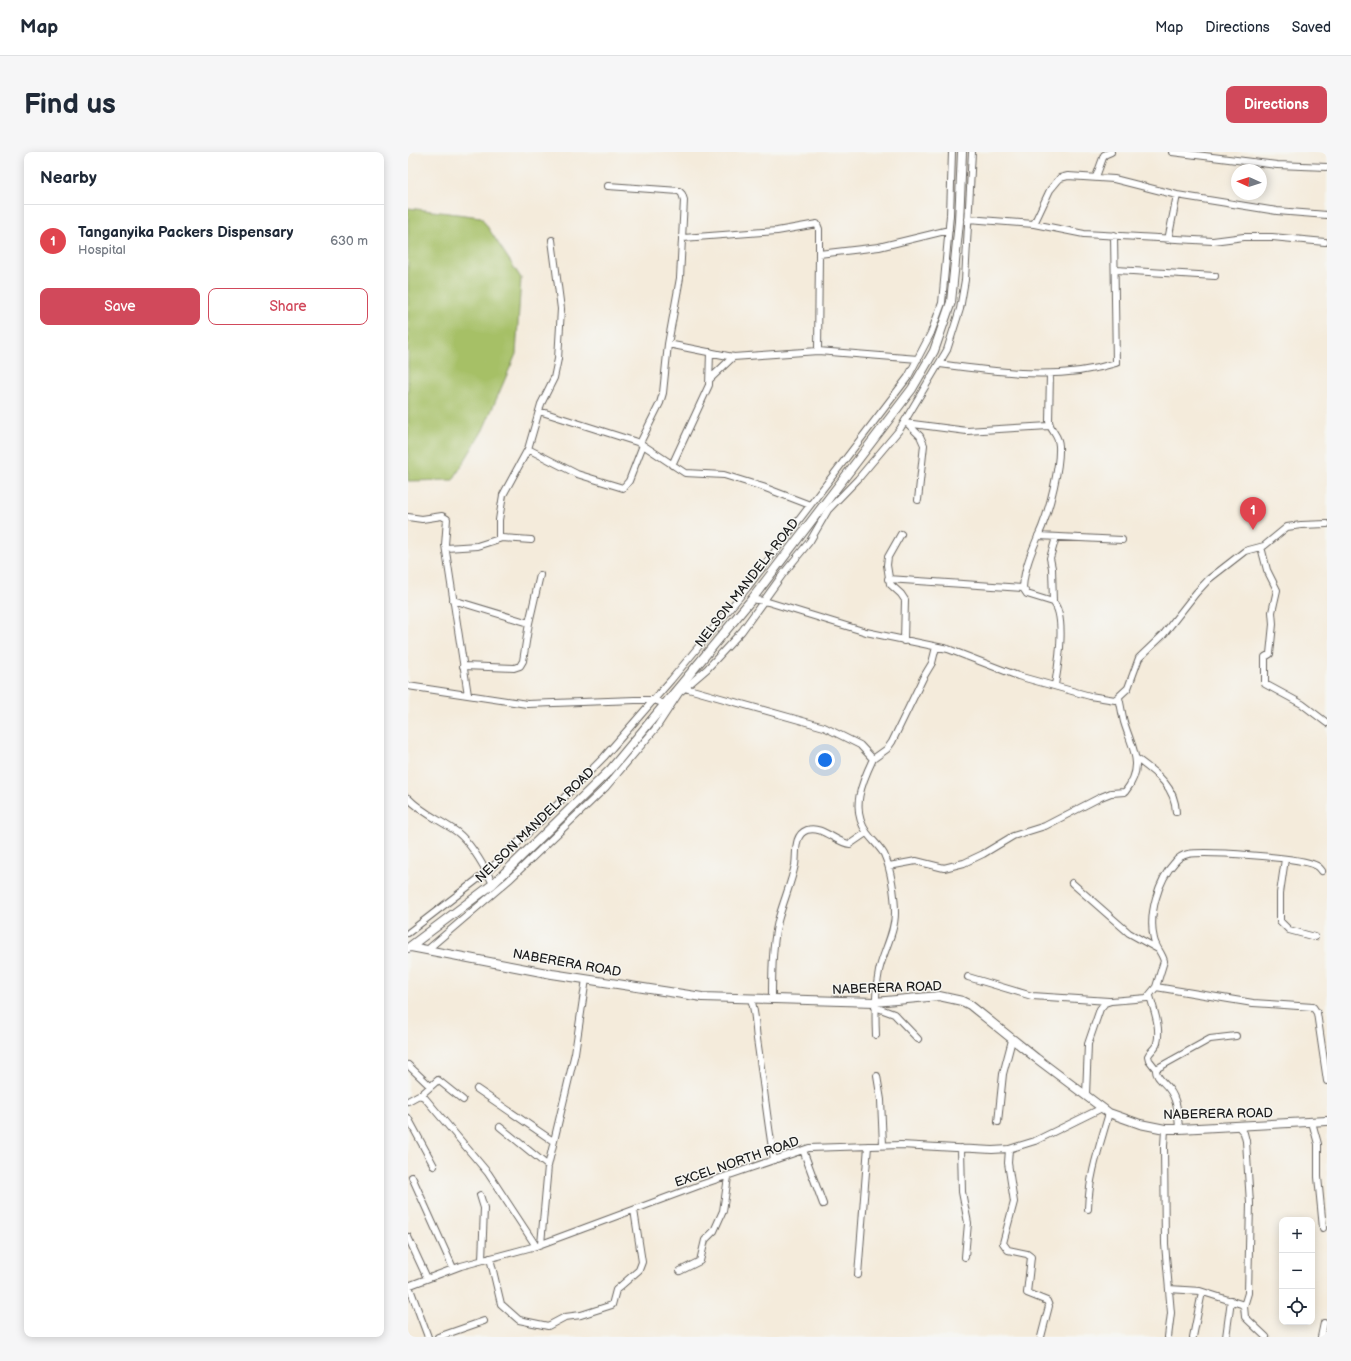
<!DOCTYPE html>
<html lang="en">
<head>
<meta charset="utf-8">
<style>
	:root { --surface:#fff; --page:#f6f6f7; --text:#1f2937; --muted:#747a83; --line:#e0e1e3; --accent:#d1495b }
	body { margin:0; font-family:"Balsamiq Sans",sans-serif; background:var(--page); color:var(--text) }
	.controls { position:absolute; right:12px; bottom:12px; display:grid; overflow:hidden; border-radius:8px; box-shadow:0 2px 10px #0003 }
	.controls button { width:36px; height:36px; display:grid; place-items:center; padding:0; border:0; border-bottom:1px solid var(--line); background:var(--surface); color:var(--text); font:20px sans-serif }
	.compass { position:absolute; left:823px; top:12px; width:36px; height:36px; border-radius:50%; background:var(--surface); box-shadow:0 2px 10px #0003; rotate:273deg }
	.you { position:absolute; left:417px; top:608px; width:14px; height:14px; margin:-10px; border:3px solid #fff; border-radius:50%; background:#1a73e8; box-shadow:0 0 0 6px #1a73e833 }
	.badge { display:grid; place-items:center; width:26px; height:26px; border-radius:50%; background:var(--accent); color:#fff; font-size:13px; font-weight:700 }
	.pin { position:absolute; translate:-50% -33px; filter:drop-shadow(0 1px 2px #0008) }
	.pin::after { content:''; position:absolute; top:21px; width:14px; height:12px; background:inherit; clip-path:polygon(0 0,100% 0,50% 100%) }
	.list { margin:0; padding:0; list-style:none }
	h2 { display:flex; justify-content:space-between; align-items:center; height:52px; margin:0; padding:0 16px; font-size:17px }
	h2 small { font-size:13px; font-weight:400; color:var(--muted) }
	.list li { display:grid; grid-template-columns:26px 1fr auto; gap:12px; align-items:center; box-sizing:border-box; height:72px; padding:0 16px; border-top:1px solid var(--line) }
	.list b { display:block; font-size:15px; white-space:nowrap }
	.list p { margin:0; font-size:13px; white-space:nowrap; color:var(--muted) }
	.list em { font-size:13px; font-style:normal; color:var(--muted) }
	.actions { display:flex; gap:8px; padding:12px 16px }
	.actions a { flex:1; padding:9px 0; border:1px solid var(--accent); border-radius:8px; text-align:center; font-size:14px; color:var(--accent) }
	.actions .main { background:var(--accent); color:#fff }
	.icon { flex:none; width:22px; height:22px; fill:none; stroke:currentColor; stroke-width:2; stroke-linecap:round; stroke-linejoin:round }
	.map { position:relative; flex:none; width:919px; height:1185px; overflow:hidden; border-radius:8px }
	header { display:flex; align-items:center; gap:24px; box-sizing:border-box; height:56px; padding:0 20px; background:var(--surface); border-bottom:1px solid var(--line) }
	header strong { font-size:19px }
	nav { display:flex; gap:22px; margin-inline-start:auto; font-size:14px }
	.intro { display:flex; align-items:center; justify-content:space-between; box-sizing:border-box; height:96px; padding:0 24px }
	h1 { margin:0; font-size:28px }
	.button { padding:10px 18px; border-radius:8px; background:var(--accent); color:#fff; font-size:14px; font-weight:700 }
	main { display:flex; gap:24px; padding:0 24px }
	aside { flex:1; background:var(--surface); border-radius:8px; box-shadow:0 2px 10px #0003 }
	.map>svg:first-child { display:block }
	.green { fill:#a6c066; stroke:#616e41 }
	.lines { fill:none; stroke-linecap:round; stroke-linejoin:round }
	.street-casing { stroke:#68645f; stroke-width:8 }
	.secondary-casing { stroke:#68645f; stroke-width:10 }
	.street { stroke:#fff; stroke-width:6 }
	.secondary { stroke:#fff; stroke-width:8 }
	.labels { text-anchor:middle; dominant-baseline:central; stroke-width:3; stroke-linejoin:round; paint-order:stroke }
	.street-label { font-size:13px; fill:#1c1c1c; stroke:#f6f6f2 }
</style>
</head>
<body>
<header>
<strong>Map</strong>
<nav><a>Map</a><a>Directions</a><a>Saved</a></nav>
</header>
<div class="intro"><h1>Find us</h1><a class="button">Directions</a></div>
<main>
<aside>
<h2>Nearby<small></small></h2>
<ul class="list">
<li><span class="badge" style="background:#e0444e">1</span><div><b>Tanganyika Packers Dispensary</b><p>Hospital</p></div><em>630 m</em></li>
</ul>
<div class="actions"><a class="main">Save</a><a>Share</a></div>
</aside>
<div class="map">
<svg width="919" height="1185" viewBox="0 0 919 1185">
	<rect width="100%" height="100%" fill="#f6f6f2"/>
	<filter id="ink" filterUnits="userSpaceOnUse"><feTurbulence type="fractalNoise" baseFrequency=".025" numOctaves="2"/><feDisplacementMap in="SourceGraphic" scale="8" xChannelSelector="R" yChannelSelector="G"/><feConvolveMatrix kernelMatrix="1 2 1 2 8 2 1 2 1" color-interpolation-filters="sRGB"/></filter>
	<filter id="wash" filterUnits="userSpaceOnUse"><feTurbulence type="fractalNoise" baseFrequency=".012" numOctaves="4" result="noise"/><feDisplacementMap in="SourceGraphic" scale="16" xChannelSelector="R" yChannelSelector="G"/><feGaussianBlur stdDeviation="0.9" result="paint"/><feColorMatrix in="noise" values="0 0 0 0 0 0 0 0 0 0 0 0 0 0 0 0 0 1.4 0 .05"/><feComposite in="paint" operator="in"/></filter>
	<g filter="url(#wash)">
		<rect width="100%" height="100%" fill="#f4ebdb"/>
		<path class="green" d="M0,56L73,65L113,126L108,202L75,278L45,328L0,329Z"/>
	</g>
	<g filter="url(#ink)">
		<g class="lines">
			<g class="street-casing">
				<path id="street" d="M764,0L869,13L919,15
					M688,25L696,3L703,0
					M200,34L271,39L274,42L276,48L272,126L260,192L255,241L252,251L232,291
					M560,67L626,72L676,82L805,89L836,85H864L917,90
					M626,72L642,38L652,26L660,24L706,27L769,43L869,59L919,63
					M275,86L369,79L409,72L411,77V102L410,199
					M760,88L769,43
					M411,102L471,95L541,78
					M708,118L807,124
					M260,192L325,205L410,199L510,207
					M531,212C589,220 651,229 708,211L706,83
					M642,222L641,269C642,279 651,283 651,294C652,315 642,355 634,375C626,394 616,415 615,436L619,442L645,450C659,464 650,515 647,533
					M302,227L325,205
					M131,259L232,291L277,321L316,323L355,335L402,353
					M497,271L559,279L641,274
					M500,272L512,284L516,293L510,348
					M120,297L169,322L215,336L221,329L235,293
					M264,313L301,233L302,200
					M0,365L14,367L34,364L39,367L37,393L60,543
					M493,382L480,405L479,413L482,432L493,442L497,448L496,489
					M630,384L714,388
					M91,387V368L95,343L120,297L133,252L146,226L150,207L153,157L144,88
					M853,395L859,418L869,438L864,460L865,472L862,502L857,505V532L894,552L919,571
					M38,396L69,394L94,386L123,388
					M480,427L615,436
					M344,447L360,450L458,480L540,497L610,524L682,544L707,548L720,536L731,506L755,483L788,441L801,427L837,399L856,394L879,375L893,373L919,372
					M45,448L121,471
					M645,450L644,416L642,406L648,385
					M55,514L106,516L112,514L115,509L121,471L132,423
					M0,534L119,552L227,548H246L257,552
					M277,536L416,575L452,593L465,607C454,630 442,657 459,681C464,688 471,694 476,702C483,717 487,744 487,761C487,781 475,800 471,819C467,840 467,861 468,883
					M465,607L479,597L484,590L515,526L524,511L528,495
					M729,607C748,621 767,634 768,660
					M0,646C14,661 32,668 49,680C64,692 76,714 85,732
					M877,707L872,741V769L881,778L907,785
					M481,714L508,709L536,716L556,711L575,702L605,684L637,674L693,645L703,641L717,640C738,613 724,597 716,570C714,562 713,554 711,546
					M664,731L721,781L748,796
					M0,781L79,720L140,662L196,605L263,528L339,436L500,225L523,181L534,151L542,63L544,0
					M19,798L101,728L198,635L248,576L271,541L299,517L334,479L375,422L402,389L420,358L450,327L492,277L539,198L552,157L557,128L564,0
					M560,825L624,844L701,849
					M748,835L845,851L905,855L909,861L919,929
					M742,844C746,858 753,876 749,891C748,896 742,899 740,904L741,908L748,917
					M343,847C348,862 347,872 349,887C355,927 359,968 366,1008
					M364,848C364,822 364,795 370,769C375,750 383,732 387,713C389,702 385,683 399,678C414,673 428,691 442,692L458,681
					M467,855L486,862L510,887
					M0,913L22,934
					M469,924L473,948L475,993
					M69,937L145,989
					M13,943L30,928L55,948
					M678,943L680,892L692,857L697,851L703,849L739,846L748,835L756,809C754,801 748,796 746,787C740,763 750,728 767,710C770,706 775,703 780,702C798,699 892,705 907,713C910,714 912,716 914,719
					M0,949L11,943L16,945L80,1021L128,1094
					M0,966L26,1014
					M590,970L595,922L604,888
					M904,970L910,992V1025L915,1076
					M92,975L140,1014
					M831,975L836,981L838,989L842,1051L840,1141L836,1154
					M757,977L756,994L757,1092L763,1161L760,1185
					M771,977C770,964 770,948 761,937C756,930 747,925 748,917L802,887L828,884
					M553,996L554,1040L560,1071L557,1105
					M601,997L600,1011L606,1050L595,1091L600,1098L619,1102L623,1105L619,1141L639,1149L641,1154L633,1185
					M395,998L415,1052
					M4,1025L45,1116
					M72,1043L76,1056L74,1108
					M680,1057C681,1023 692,993 701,961
					M0,1085L19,1126
					M133,1092L140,1014L167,901L178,827
					M82,1106L93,1152L111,1168L140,1174L157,1165L173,1163L204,1153L208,1138L231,1118L234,1110L226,1058
					M272,1119L292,1109L297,1088L306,1079L315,1059L320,1025
					M450,1123L460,994
					M0,1134L53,1114L128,1094L295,1032L401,996L493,993L584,998L601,997L627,989L694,956
					M1,1134L20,1185
					M761,1137L792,1139L833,1152L836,1154L837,1165L858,1185
					M30,1185L76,1169
					M785,1185L794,1140
					M818,1185L823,1148
					M913,1185L916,1171"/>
			</g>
			<g class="secondary-casing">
				<path id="secondary" d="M3,795L144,822L294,845L467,850L531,844L554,849L562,853L628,906L701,961L732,972L757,977H771L919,969
					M0,796L85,732L203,617L344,447L504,237L526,199L543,150L551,70L554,0"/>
			</g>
			<use href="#street" class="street"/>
			<use href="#secondary" class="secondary"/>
		</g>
	</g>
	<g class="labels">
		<g class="street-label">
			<text transform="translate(339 431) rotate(-52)">NELSON MANDELA ROAD</text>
			<text transform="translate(127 673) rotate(-44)">NELSON MANDELA ROAD</text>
			<text transform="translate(159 811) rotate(10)">NABERERA ROAD</text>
			<text transform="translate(479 836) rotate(-2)">NABERERA ROAD</text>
			<text transform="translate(810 962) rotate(-1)">NABERERA ROAD</text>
			<text transform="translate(329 1010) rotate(-19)">EXCEL NORTH ROAD</text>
		</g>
	</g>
</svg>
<div class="controls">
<button>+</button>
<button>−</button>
<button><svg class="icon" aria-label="locate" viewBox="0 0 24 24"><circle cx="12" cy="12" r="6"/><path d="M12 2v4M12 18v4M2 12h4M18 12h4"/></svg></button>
</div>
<svg class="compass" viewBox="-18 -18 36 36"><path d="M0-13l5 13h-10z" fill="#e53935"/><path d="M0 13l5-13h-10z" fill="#747a83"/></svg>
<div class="you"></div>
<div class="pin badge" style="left:845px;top:378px;background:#e0444e">1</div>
</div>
</main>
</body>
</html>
